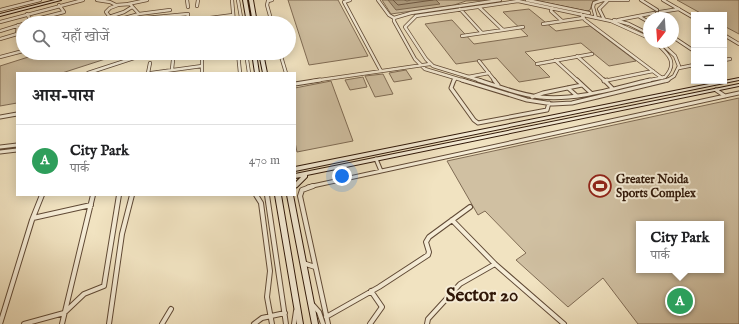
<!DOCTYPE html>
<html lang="hi">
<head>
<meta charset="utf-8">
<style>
	:root { --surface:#fff; --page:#f6f6f6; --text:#202124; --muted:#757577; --line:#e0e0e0; --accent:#8f2418 }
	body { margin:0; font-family:"IM FELL English","Noto Serif Devanagari",serif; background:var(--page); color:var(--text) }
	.controls { position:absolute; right:12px; top:12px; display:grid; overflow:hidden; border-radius:0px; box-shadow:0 2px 10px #0003 }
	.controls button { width:36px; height:36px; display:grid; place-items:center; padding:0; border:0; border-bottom:1px solid var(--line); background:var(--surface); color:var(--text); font:20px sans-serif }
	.compass { position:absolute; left:643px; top:12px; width:36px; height:36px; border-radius:50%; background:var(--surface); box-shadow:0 2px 10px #0003; rotate:197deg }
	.you { position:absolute; left:342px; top:176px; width:14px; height:14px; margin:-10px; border:3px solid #fff; border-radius:50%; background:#1a73e8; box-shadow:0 0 0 6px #1a73e833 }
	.badge { display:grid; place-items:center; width:26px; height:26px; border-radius:50%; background:var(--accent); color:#fff; font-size:13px; font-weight:700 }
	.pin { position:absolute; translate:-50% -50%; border:2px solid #fff; box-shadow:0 1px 4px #0006 }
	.popup { position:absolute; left:636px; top:221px; width:88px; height:52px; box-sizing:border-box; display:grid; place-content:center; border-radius:0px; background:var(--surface); filter:drop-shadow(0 1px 3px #0005); font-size:13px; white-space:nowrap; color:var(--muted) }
	.popup b { font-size:15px; color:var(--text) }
	.popup::after { content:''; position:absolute; left:50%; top:100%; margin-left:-8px; border:8px solid transparent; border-top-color:var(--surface) }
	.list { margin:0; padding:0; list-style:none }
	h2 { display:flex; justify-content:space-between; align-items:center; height:52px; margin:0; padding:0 16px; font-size:17px }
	h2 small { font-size:13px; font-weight:400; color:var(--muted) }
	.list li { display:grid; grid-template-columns:26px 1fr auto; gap:12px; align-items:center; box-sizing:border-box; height:72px; padding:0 16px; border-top:1px solid var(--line) }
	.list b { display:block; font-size:15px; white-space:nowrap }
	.list p { margin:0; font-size:13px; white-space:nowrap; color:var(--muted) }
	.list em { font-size:13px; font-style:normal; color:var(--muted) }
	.icon { flex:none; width:22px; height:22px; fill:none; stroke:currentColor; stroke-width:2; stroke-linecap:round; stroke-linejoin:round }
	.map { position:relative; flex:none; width:739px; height:324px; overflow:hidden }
	.search { position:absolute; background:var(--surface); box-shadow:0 2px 10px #0003; left:16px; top:16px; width:280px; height:44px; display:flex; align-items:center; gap:10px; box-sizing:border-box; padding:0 14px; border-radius:22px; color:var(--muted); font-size:15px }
	.panel { position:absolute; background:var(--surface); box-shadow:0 2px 10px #0003; left:16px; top:72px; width:280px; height:124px; border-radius:0px }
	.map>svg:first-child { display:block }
	.green { fill:#d0c0a2; stroke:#806c55; fill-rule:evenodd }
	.water { fill:#af9e82; stroke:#7c6851 }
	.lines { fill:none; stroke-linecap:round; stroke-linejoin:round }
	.shore { stroke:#6f5a45; stroke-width:1 }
	.street-far2-casing { stroke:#604a36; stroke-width:4 }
	.street-far1-casing { stroke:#604a36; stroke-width:5 }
	.street-casing { stroke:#604a36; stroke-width:6 }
	.secondary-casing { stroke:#2f1708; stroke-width:2 }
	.street-far2 { stroke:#f6edd7; stroke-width:2.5 }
	.street-far1 { stroke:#f6edd7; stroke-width:3 }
	.street { stroke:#f6edd7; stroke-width:4 }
	.secondary { fill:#f6edd7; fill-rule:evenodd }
	.labels { text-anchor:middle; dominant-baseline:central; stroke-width:4; stroke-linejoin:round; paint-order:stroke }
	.poi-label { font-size:12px; font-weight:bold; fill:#2f1708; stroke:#f6edd7; text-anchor:start }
	.near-district-label { font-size:19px; font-weight:bold; fill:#2f1708; stroke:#f6edd7 }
</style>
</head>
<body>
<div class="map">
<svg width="739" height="324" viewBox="0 0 739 324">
	<rect width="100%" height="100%" fill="#f1e3c1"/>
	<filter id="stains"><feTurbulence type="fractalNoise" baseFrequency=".005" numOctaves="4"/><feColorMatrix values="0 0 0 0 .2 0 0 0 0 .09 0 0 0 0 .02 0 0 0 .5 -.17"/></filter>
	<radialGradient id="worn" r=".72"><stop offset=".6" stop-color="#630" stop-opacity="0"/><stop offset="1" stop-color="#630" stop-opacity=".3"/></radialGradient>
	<path class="green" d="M288,0H338L368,56L309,65Z
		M382,0H489L466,1L454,5L391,14Z
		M533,0H597L593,1L590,10L587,11Z
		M677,0H739V34L724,26V15H704Z
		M529,9L556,31L590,26L636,61L609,66L581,43L525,52L550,77L519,82L497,58L456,64L425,24L452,20L474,44L528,36L503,12Z
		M41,53H124L62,73H17V103L0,106V66Z
		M406,70L412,79L394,82L389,73Z
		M383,74L393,94L375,97L365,76Z
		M363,77L367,87L350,90L345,80Z
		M331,81L353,141L297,152L295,142V88Z
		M739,98V324H638L603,278L568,307L516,260L526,253L485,211L478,215L447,161ZM639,224H721V270H639Z"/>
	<path class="water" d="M388,0H404L407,1L411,0H436L440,4L396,10Z"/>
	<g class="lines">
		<path class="shore" d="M393,0L398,5L433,0"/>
		<g class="street-far2-casing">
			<path id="street-far2" d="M97,0L110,2L116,5L130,4L139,14L170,10
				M187,0L188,7
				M232,0L234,23
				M238,0L242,23
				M272,0L268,1L267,5L272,23
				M350,0L344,2L381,71
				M378,0L389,15L394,18
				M527,0L589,13
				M641,0L657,10
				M663,0L694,18
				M128,4L147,0
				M118,5L110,8L106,12L113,21L188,14L187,23
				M197,6L198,0
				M479,7L503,30
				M552,8L551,11L562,21
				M460,9L482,33
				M0,10L40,0
				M660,12L679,9
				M581,14L585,20L662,78
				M109,17L124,12L132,7
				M640,17L649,22
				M596,18L593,7L594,3L603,0H628
				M121,19L139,14
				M604,19L599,9L607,1
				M33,20L64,12L59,5
				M614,20L629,24L649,34
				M618,20L654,13
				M187,21L233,15
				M0,22L83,0
				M25,23L30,19L27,14
				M543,24L583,18
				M0,31L23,24
				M724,35L739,44
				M462,36L523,27
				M673,37L694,51
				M0,39L17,34L18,25
				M660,42L675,56L679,66L674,76L666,81
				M202,53V73
				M238,53L240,73
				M246,53L249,73
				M280,53L286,73
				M577,56L605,81
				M0,57L23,51
				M555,60L578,81
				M724,60L730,59
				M479,61L495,81
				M537,64L592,54
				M679,68L694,65
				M172,69L173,60
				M88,73L137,57L172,53
				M148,73L150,63
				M151,73L202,66
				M468,77L489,73
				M313,81L430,64
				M454,81L455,79
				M465,81L425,69L415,59L394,21V18L411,13L500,0
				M482,81L433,66L426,59L405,27L416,16L518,1L611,21L649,38
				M604,81L653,71
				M645,81L665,77C679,62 667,53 655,42"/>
		</g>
		<g class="street-far1-casing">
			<path id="street-far1" d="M454,80L451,88L474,120L478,123L547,110L549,103
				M462,80L527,100L553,104L572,103L668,80
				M478,80C498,86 519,95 540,97C576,101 615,88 650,80
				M494,80L498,85
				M577,80L591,93
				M604,80L613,89
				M604,81L607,80
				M295,84L320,80
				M568,88L577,96
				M716,90L725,96
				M532,97L543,93L582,85
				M0,117L17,114
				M0,147L17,145
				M0,152L17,150
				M376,159L381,171
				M308,187L739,93"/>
		</g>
		<g class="street-casing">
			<path id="street" d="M313,186L302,190L300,196L328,324
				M256,195L261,203L270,271L267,297L272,324
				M267,195L286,324
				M33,218L91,205
				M452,220L495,264L564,324
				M303,263L315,267
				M312,304L319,312L323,324
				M326,317L379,287L428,255L429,252L426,242L429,237L470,207
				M0,324L32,220L42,195
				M24,324L64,313L84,294L104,286L119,195
				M62,324L93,195
				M109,324L122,234L132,195
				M162,324L171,309
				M254,324L262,318L285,313
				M294,324L296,311
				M370,324L382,307L371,291
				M427,324L428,319L460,284L495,264"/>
		</g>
		<g class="secondary-casing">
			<path id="secondary" d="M55,0H61L0,16V14Z
				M243,0H247L251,23H247Z
				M249,0H253L257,23H253Z
				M252,53H256L259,73H255Z
				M259,53H263L267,73H263Z
				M739,78V80L295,171V167Z
				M739,84V86L307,175V177L297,187L295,188V183L301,177L295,178V174Z
				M275,195H281L303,324H297Z
				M287,195H293L318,324H312Z"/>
		</g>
		<use href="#street-far2" class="street-far2"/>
		<use href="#street-far1" class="street-far1"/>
		<use href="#street" class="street"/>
		<use href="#secondary" class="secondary"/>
	</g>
	<defs>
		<g id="stadium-ring" transform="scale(1.15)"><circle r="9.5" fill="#f6edd7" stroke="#8f2418" stroke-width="1.5"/><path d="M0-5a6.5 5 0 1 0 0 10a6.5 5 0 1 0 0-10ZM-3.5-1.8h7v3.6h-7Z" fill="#8f2418"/></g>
	</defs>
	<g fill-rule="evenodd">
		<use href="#stadium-ring" x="600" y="186"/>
	</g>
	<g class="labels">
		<g class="poi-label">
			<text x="616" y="179">Greater Noida<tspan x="616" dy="14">Sports Complex</tspan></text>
		</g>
		<g class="near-district-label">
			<text x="482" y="296">Sector 20</text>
		</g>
	</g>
	<rect width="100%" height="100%" filter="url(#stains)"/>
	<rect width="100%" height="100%" fill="url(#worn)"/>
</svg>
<div class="controls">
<button>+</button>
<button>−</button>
</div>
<svg class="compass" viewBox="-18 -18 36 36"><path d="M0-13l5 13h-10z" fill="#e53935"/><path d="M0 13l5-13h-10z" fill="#757577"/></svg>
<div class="you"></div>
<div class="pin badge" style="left:680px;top:301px;background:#2e9e5b">A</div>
<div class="popup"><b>City Park</b>पार्क</div>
<div class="search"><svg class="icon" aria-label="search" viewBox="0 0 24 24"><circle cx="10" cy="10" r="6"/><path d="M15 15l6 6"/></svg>यहाँ खोजें</div>
<section class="panel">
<h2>आस-पास<small></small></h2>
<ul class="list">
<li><span class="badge" style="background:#2e9e5b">A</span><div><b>City Park</b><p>पार्क</p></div><em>470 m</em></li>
</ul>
</section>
</div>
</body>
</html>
